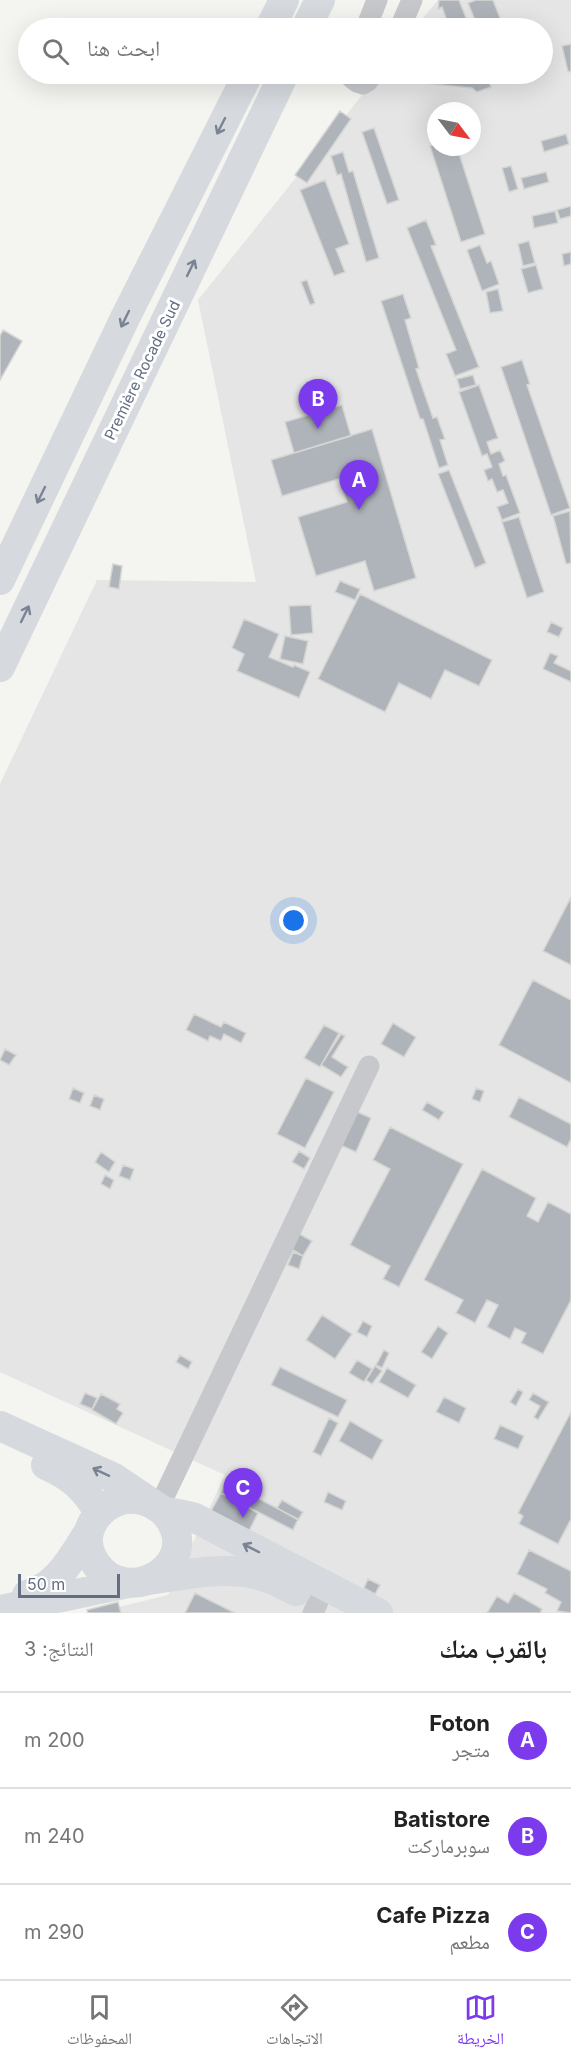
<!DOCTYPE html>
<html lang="ar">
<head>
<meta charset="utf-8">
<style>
	:root { --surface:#fff; --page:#f2f2f2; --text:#222; --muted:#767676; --line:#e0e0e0; --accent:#7c3aed }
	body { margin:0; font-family:Inter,"Noto Naskh Arabic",sans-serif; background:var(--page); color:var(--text); direction:rtl }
	.compass { position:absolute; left:427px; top:102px; width:54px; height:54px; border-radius:50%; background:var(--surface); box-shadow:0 6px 24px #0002; rotate:122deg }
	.scale { position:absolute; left:18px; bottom:15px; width:102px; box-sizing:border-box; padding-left:6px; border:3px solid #636e82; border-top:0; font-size:16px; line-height:21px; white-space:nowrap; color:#636e82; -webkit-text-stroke:4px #fff; paint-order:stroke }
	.you { position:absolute; left:294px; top:921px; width:21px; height:21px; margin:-15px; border:4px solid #fff; border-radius:50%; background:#1a73e8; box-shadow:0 0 0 9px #1a73e833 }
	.badge { display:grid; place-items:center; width:39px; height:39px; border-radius:50%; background:var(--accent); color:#fff; font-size:20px; font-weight:700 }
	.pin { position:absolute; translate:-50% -50px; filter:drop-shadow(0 2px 3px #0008) }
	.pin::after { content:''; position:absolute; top:32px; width:21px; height:18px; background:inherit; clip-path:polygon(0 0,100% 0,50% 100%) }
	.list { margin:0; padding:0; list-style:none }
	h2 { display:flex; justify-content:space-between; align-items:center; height:78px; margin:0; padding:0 24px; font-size:26px }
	h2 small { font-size:20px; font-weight:400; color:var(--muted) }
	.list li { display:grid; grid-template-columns:39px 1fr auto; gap:18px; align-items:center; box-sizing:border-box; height:96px; padding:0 24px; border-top:2px solid var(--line) }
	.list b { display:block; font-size:22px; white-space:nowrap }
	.list p { margin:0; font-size:20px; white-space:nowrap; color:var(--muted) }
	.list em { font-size:20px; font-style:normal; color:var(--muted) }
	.icon { flex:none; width:33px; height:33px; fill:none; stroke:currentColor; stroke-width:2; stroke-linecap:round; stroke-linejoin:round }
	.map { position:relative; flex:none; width:571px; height:1613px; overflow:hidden; direction:ltr }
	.search { position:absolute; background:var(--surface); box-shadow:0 6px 24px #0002; left:18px; right:18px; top:18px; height:66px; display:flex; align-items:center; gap:15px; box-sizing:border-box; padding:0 21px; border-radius:33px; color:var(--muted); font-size:22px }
	.sheet { height:366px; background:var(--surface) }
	nav { display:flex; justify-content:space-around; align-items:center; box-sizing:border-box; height:84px; border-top:2px solid var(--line); background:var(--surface); font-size:16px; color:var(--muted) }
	nav a { display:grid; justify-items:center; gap:3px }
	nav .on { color:var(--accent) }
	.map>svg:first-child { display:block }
	.built { fill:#e4e5e4; fill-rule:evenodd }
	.building { fill:#afb4ba; stroke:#d5d6d3; stroke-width:1.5 }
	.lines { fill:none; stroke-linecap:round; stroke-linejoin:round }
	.minor { stroke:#c6c8cc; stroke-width:21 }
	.highway { stroke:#d6d9de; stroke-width:30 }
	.oneway { stroke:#7a8394 }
	.labels { text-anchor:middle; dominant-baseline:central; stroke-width:6; stroke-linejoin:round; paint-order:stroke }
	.street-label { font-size:15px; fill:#636e82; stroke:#fff }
</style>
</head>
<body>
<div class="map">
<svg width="571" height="1613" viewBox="0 0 571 1613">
	<rect width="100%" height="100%" fill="#f4f5f0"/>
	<path class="built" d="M438,0H571V1613H94L168,1595L225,1475L0,1372V784L97,580L256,582L198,300L379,74H542V28H415ZM436,111H472V147H436Z"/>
	<path class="building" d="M439,0H459L470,28H446L447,21L442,7L438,9Z
		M476,0H493L504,28H478L468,3Z
		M571,44V71L568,72L562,46Z
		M407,74H486L491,87L477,92L472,88L414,82Z
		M340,111L351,119L307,183L295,175Z
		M374,128L399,200L387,204L362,132Z
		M566,134L569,144L544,152L541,141Z
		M436,144V147H457L485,234L461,242L430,146Z
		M343,152L349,172L353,171L379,258L366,262L341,174L337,175L331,156Z
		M511,166L518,189L509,192L502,168Z
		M546,172L549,182L524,189L521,178Z
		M325,180L349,244L336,249L345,272L334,276L300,190Z
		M571,206V216L560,219L557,210Z
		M555,211L558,223L534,228L532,216Z
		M426,220L436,245L431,246L479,367L455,376L446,354L456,350L407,228Z
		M529,241L535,263L523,266L518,244Z
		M480,245L487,263L491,261L499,284L482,291L467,250Z
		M571,252V264L564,266L562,254Z
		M536,265L543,289L528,293L521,269Z
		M307,280L315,303L310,305L301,282Z
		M498,289L503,311L490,313L486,292Z
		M403,294L411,318L405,320L419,368L416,369L433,418L437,417L445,439L440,440L448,465L439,468L423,419H420L381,301Z
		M3,330L22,341L0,380V336Z
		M522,360L530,384L527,385L570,508L551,515L501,367Z
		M473,375L476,385L460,389L457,379Z
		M479,385L498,438L487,442L491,454L500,450L505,461L499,464L503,476L506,475L520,513L502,520L497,507L508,503L503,490L497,492L492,479L488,481L484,470L492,467L487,454L482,456L459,392Z
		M342,405L351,436L294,453L285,422Z
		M372,429L416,578L374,591L365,561L316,576L298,517L347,502L339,479L282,496L271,460Z
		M449,470L486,563L475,568L438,474Z
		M570,511L571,563L566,564L553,516Z
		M519,517L544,592L527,598L502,522Z
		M113,564L122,566L119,589L109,587Z
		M340,581L360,589L355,600L335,592Z
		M360,594L492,660L479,686L445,670L431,699L399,683L385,712L318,679Z
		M311,605L313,633L291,635L289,606Z
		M244,619L279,634L269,657L293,667L294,665L310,672L299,698L237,671L244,654L232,648Z
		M551,622L563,628L559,637L547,632Z
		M285,636L308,641L303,664L280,659Z
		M550,653L558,656L554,663L571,671V682L543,669Z
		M571,897V965L543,951Z
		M533,980L571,1000V1083L499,1045Z
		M194,1014L221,1027L224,1022L246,1033L241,1043L224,1034L221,1041L210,1036L208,1041L186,1030Z
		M393,1023L416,1037L404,1057L381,1044Z
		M324,1025L339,1033L320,1067L304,1058Z
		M341,1034L345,1036L332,1057L348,1067L341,1077L321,1065Z
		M5,1049L16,1055L9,1065L0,1060Z
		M306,1078L334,1092L305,1148L277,1134Z
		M73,1088L84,1093L80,1103L69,1099Z
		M476,1088L484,1091L480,1102L472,1099Z
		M94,1095L104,1099L100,1110L90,1106Z
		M519,1097L571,1124V1139L567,1147L509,1117Z
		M427,1102L444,1112L439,1120L422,1110Z
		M353,1110L371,1118L356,1152L338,1144Z
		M390,1127L463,1164L399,1287L383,1279L390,1266L350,1245L390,1169L373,1160Z
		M299,1151L310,1158L304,1169L292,1162Z
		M101,1152L115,1162L109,1172L95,1162Z
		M123,1165L134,1169L130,1180L119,1176Z
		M482,1169L536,1198L527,1216L538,1222L548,1202L571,1214V1300L543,1354L521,1343L526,1333L515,1328L510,1339L487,1327L498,1305L487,1300L475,1323L456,1313L463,1300L424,1280Z
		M105,1175L114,1180L110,1189L101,1184Z
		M296,1232L312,1241L303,1256L288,1247Z
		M293,1252L303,1256L299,1269L288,1265Z
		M322,1315L352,1334L335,1359L306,1340Z
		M363,1321L372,1326L367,1337L357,1332Z
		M438,1326L448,1333L432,1359L421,1352Z
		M384,1350L389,1353L382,1368L376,1365Z
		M180,1355L192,1362L188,1369L176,1362Z
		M357,1360L372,1369L364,1382L349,1373Z
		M375,1366L382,1371L372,1384L366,1380Z
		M280,1367L347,1400L338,1417L271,1385Z
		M387,1368L416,1385L408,1398L379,1382Z
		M518,1389L523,1392L516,1406L510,1402Z
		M85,1393L97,1398L92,1409L80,1404Z
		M533,1393L549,1402L538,1420L534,1417L540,1406L529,1400Z
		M101,1394L120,1404L117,1409L123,1413L116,1424L92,1410Z
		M444,1397L466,1408L459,1423L436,1412Z
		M571,1412V1519L558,1544L519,1524L523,1516L518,1513Z
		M329,1418L338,1423L321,1456L313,1452Z
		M350,1421L383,1440L372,1460L339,1441Z
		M500,1425L524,1436L518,1449L494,1439Z
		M226,1482L298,1519L293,1530L221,1493Z
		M328,1492L346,1501L342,1510L324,1502Z
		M221,1493L258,1513L249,1531L211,1511Z
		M282,1500L303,1512L298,1520L277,1508Z
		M529,1550L571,1571V1613L557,1611L561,1602L545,1593L547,1589L517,1574Z
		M368,1579L380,1585L375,1594L364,1588Z
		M195,1593L235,1613H185Z
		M514,1593L542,1609L540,1613H487L497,1596L508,1603Z
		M118,1602L121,1613H88L87,1610Z"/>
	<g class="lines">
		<path class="minor" d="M366,28L377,0
			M400,28L412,0
			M347,74L357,82L363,84L368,81L373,74
			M159,1507L369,1066
			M313,1613L318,1602"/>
		<path class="highway" d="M270,28L284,0
			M306,28L320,0
			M0,580L125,318L248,74
			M0,667L284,74
			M0,1426L114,1478L151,1503
			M46,1465C71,1476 86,1489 99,1513
			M163,1511C210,1561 128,1611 96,1564C88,1552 85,1539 91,1526C101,1504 125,1493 148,1502C154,1504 159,1509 164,1511C174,1514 185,1514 195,1518L378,1613
			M148,1580C179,1576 212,1568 244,1572C263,1574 280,1583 296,1591
			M27,1595C58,1586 71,1559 88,1533
			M0,1610L128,1583"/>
	</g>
	<defs><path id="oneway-shaft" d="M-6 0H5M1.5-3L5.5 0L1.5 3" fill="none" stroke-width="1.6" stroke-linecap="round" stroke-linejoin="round" transform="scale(1.5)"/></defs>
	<g class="oneway">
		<use href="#oneway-shaft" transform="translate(221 126) rotate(117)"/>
		<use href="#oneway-shaft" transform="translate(191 268) rotate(-64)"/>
		<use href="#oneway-shaft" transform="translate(125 319) rotate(116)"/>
		<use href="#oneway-shaft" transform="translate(41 495) rotate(116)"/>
		<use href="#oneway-shaft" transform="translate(25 614) rotate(-64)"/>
		<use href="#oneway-shaft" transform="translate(101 1472) rotate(-155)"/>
		<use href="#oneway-shaft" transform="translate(251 1548) rotate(-153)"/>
	</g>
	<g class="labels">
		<g class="street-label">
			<text transform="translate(142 370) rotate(-64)">Première Rocade Sud</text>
		</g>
	</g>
</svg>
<svg class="compass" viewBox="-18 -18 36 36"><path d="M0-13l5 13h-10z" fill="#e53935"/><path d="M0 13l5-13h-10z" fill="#767676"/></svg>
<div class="scale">50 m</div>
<div class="you"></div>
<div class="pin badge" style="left:359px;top:510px">A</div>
<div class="pin badge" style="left:318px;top:429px">B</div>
<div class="pin badge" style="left:243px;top:1518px">C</div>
<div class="search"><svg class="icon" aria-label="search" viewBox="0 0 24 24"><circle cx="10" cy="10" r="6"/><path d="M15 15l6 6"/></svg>ابحث هنا</div>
</div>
<section class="sheet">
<h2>بالقرب منك<small>النتائج: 3</small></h2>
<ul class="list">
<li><span class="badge">A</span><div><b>Foton</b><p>متجر</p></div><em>200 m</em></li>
<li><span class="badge">B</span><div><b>Batistore</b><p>سوبرماركت</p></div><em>240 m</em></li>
<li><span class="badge">C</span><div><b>Cafe Pizza</b><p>مطعم</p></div><em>290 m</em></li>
</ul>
</section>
<nav>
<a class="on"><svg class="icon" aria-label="map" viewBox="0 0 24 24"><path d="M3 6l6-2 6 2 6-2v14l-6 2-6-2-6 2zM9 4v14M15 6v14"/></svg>الخريطة</a>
<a><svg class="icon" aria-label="directions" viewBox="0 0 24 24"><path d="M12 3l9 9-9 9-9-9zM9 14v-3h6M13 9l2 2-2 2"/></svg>الاتجاهات</a>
<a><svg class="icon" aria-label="saved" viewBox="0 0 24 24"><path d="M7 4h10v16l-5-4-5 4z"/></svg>المحفوظات</a>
</nav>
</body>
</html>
